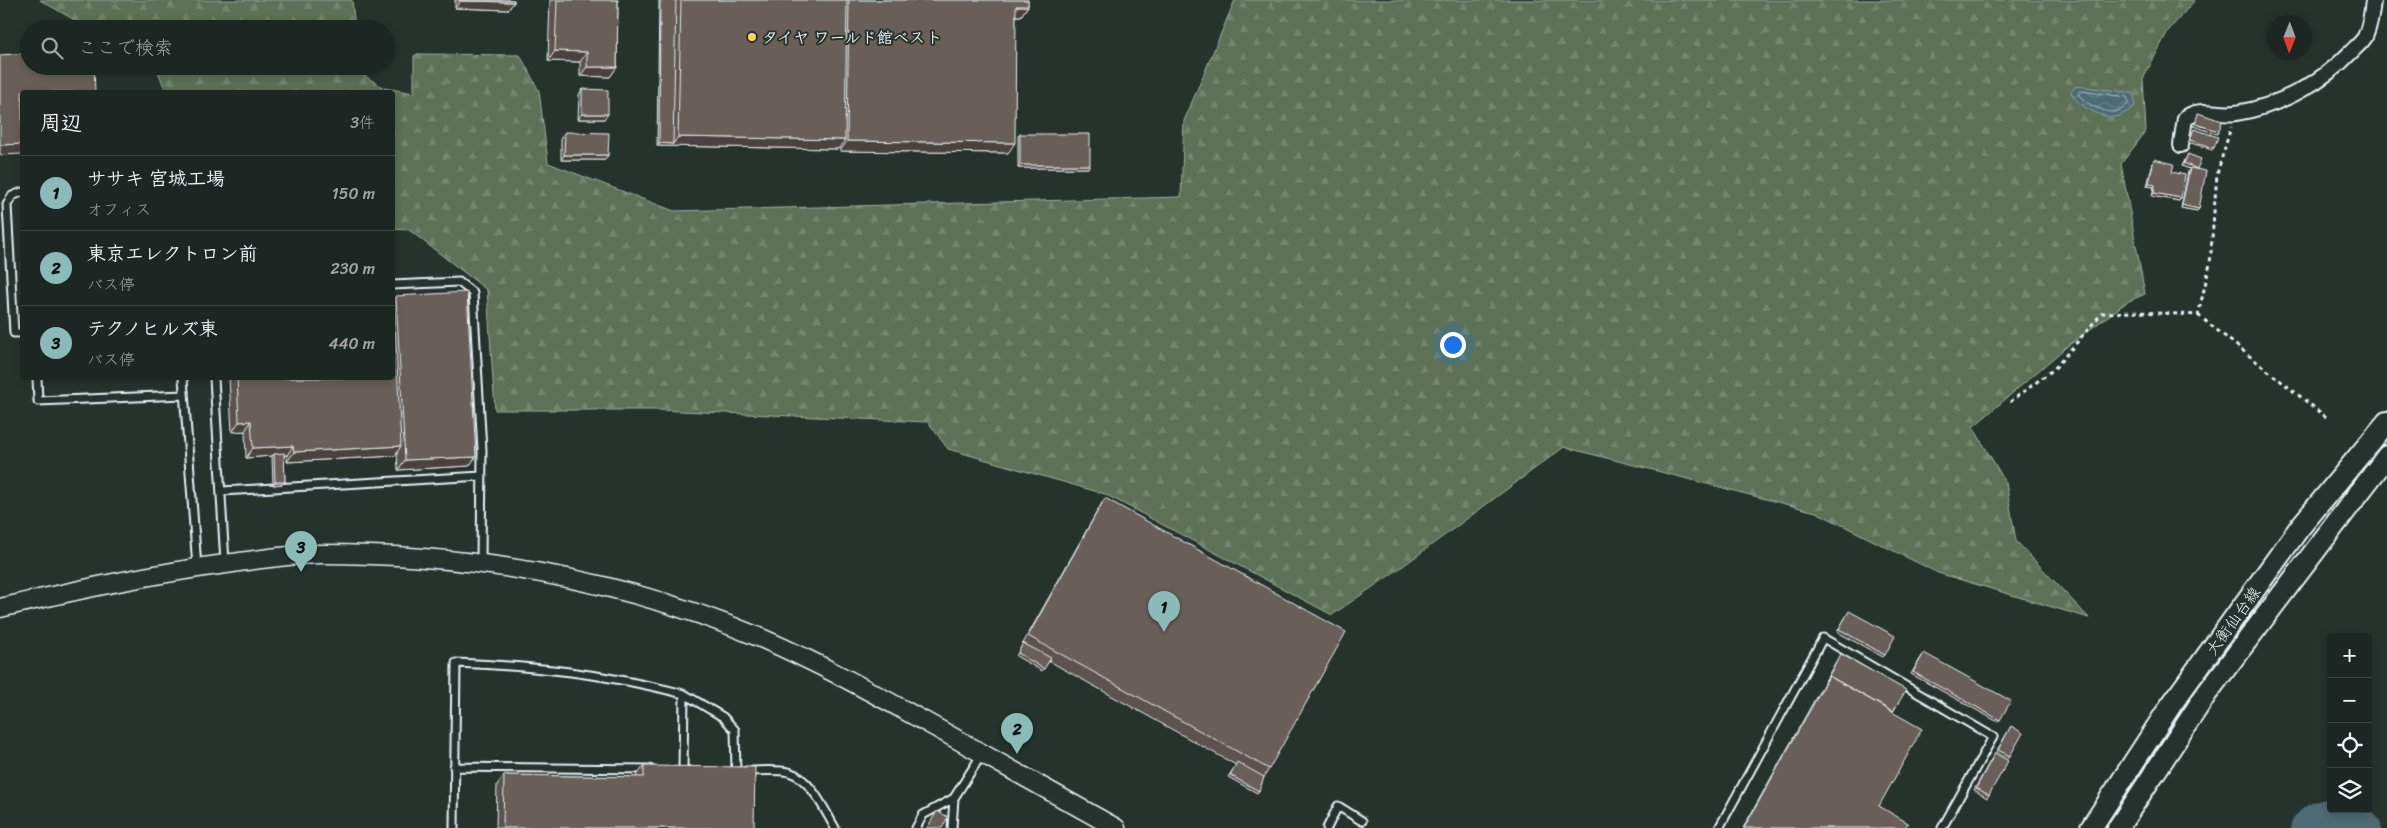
<!DOCTYPE html>
<html lang="ja">
<head>
<meta charset="utf-8">
<style>
	:root { --surface:#1c2622; --page:#29322f; --text:#f1f3f6; --muted:#a0a5a5; --line:#3a4340; --accent:#8bbbb9 }
	body { margin:0; font-family:Sriracha,"Klee One",sans-serif; background:var(--page); color:var(--text) }
	.controls { position:absolute; right:15px; bottom:15px; display:grid; overflow:hidden; border-radius:5px; box-shadow:0 2px 8px #0003 }
	.controls button { width:45px; height:45px; display:grid; place-items:center; padding:0; border:0; border-bottom:1px solid var(--line); background:var(--surface); color:var(--text); font:25px sans-serif }
	.compass { position:absolute; left:2267px; top:15px; width:45px; height:45px; border-radius:50%; background:var(--surface); box-shadow:0 2px 8px #0003; rotate:181deg }
	.you { position:absolute; left:1452px; top:344px; width:18px; height:18px; margin:-12px; border:4px solid #fff; border-radius:50%; background:#1a73e8; box-shadow:0 0 0 8px #1a73e833 }
	.badge { display:grid; place-items:center; width:32px; height:32px; border-radius:50%; background:var(--accent); color:#111; font-size:16px; font-weight:700 }
	.pin { position:absolute; translate:-50% -41px; filter:drop-shadow(0 1px 2px #0008) }
	.pin::after { content:''; position:absolute; top:26px; width:18px; height:15px; background:inherit; clip-path:polygon(0 0,100% 0,50% 100%) }
	.list { margin:0; padding:0; list-style:none }
	h2 { display:flex; justify-content:space-between; align-items:center; height:65px; margin:0; padding:0 20px; font-size:21px }
	h2 small { font-size:16px; font-weight:400; color:var(--muted) }
	.list li { display:grid; grid-template-columns:32px 1fr auto; gap:15px; align-items:center; box-sizing:border-box; height:75px; padding:0 20px; border-top:1px solid var(--line) }
	.list b { display:block; font-size:19px; white-space:nowrap }
	.list p { margin:0; font-size:16px; white-space:nowrap; color:var(--muted) }
	.list em { font-size:16px; font-style:normal; color:var(--muted) }
	.icon { flex:none; width:28px; height:28px; fill:none; stroke:currentColor; stroke-width:2; stroke-linecap:round; stroke-linejoin:round }
	.map { position:relative; flex:none; width:2387px; height:828px; overflow:hidden }
	.search { position:absolute; background:var(--surface); box-shadow:0 2px 8px #0003; left:20px; top:20px; width:375px; height:55px; display:flex; align-items:center; gap:12px; box-sizing:border-box; padding:0 18px; border-radius:28px; color:var(--muted); font-size:19px }
	.panel { position:absolute; background:var(--surface); box-shadow:0 2px 8px #0003; left:20px; top:90px; width:375px; height:290px; border-radius:5px }
	.map>svg:first-child { display:block }
	.forest { fill:url(#forest-firs); stroke:#a2b1a6 }
	.water { fill:url(#water-waves); stroke:#8ca1a9 }
	.lines { fill:none; stroke-linecap:round; stroke-linejoin:round }
	.shore { stroke:#aabbc3; stroke-width:1 }
	.river { stroke:#4e6b74; stroke-width:31 }
	.service-casing { stroke:#e8f1f8; stroke-width:11 }
	.minor-casing { stroke:#e8f1f8; stroke-width:18 }
	.tertiary-casing { stroke:#e8f1f8; stroke-width:21 }
	.secondary-casing { stroke:#e8f1f8; stroke-width:24 }
	.path { stroke:#e8f1f8; stroke-width:3; stroke-dasharray:4 4; stroke-linecap:butt }
	.service { stroke:#26332d; stroke-width:7 }
	.minor { stroke:#26332d; stroke-width:14 }
	.tertiary { stroke:#26332d; stroke-width:18 }
	.secondary { stroke:#26332d; stroke-width:20 }
	.wall { fill:#5c524d; stroke:#e8f1f8 }
	.shaded-wall { fill:#4b423e; stroke:#e8f1f8 }
	.building { fill:#6b5f59; stroke:#e8f1f8 }
	.poi-dot { fill:#ffd166; stroke:#26332d; stroke-width:2 }
	.labels { text-anchor:middle; dominant-baseline:central; stroke-width:4; stroke-linejoin:round; paint-order:stroke }
	.poi-label { font-size:16px; font-weight:bold; fill:#e8f1f8; stroke:#26332d; text-anchor:start }
	.street-label { font-size:16px; fill:#e8f1f8; stroke:#26332d }
</style>
</head>
<body>
<div class="map">
<svg width="2387" height="828" viewBox="0 0 2387 828">
	<defs>
		<pattern id="forest-firs" width="22" height="20" patternUnits="userSpaceOnUse" patternTransform="scale(1.25)"><rect width="22" height="20" fill="#5c7155"/><path d="M5 1l3.5 6h-7zM16 11l3.5 6h-7z" fill="#73866e"/></pattern>
		<pattern id="water-waves" width="16" height="10" patternUnits="userSpaceOnUse" patternTransform="scale(1.25)"><rect width="16" height="10" fill="#4e6b74"/><path d="M0 5q4-4 8 0t8 0" fill="none" stroke="#688189"/></pattern>
	</defs>
	<rect width="100%" height="100%" fill="#26332d"/>
	<filter id="ink" filterUnits="userSpaceOnUse"><feTurbulence type="fractalNoise" baseFrequency=".02" numOctaves="2"/><feDisplacementMap in="SourceGraphic" scale="10" xChannelSelector="R" yChannelSelector="G"/><feConvolveMatrix kernelMatrix="1 2 1 2 8 2 1 2 1" color-interpolation-filters="sRGB"/></filter>
	<g filter="url(#ink)">
		<path class="forest" d="M40,0H352L355,29H90Z
			M1235,0H2195L2168,31L2143,79L2146,131L2121,164L2145,294L2127,302L2065,348L1973,427L2006,483L2016,541L2089,618L1938,573L1816,512L1564,447L1403,566L1332,615L1105,494L948,449L928,422L657,410H495L487,290L409,230L393,229L392,92H166L156,66H357V71L384,88L414,93V56L417,54L520,55L539,91L548,163L674,211L1181,197L1184,121Z"/>
		<path class="water" d="M2076,86L2134,93L2135,106C2128,111 2119,118 2110,117C2096,115 2076,104 2071,92Z"/>
		<g class="lines">
			<path class="shore" d="M2080,91L2127,97L2129,103C2125,108 2118,112 2112,112C2102,112 2081,101 2078,93Z"/>
			<path class="river" d="M2306,828C2316,812 2334,814 2352,813L2366,828"/>
			<g class="service-casing">
				<path id="service" d="M22,192L12,196L7,205L14,333H22
					M392,285L459,282L473,293L482,450L481,563
					M37,378L38,401L184,395
					M183,378L197,567
					M214,378L225,563
					M221,491L482,476
					M454,767L650,769
					M687,770H683L684,694L723,717L735,730L736,771
					M746,771C759,771 776,769 789,772C811,779 824,809 835,828
					M454,828L456,663C537,666 606,674 684,694
					M916,828L923,815L954,798L982,754
					M952,828L954,798
					M1327,828L1338,806L1362,821
					M1719,828L1823,638L1993,737L1942,828"/>
			</g>
			<g class="minor-casing">
				<path id="minor" d="M2181,145L2185,118C2200,106 2218,116 2236,113C2278,107 2323,82 2352,51C2356,47 2362,42 2365,37C2370,25 2372,13 2373,0"/>
			</g>
			<g class="tertiary-casing">
				<path id="tertiary" d="M0,608C77,590 154,573 233,563C262,559 292,554 321,554C471,554 622,579 761,638C817,662 871,692 924,721C988,757 1052,792 1116,828"/>
			</g>
			<g class="secondary-casing">
				<path id="secondary" d="M2091,828L2171,705L2300,527L2387,422
					M2118,828L2207,693L2387,456"/>
			</g>
			<path class="path" d="M2198,315L2326,417
				M2010,402L2054,369L2102,313L2138,312L2198,315L2210,264L2217,174L2231,127"/>
			<use href="#service" class="service"/>
			<use href="#minor" class="minor"/>
			<use href="#tertiary" class="tertiary"/>
			<use href="#secondary" class="secondary"/>
		</g>
		<path class="wall" d="M455,0H514V2L508,10L455,8Z
			M550,0H618L617,67L610,77L580,76V62L548,61Z
			M659,0H1028V6L1021,16H1016L1008,153L840,151V146L838,149L657,146Z
			M582,89L608,114L604,119H578L579,95Z
			M565,132L608,155L605,160H561V137Z
			M1020,134L1088,168H1018V136Z
			M2188,154L2197,170L2199,209L2197,211L2181,208L2188,171L2190,169L2182,166Z
			M2154,159L2172,172L2181,198L2179,201L2152,196L2154,187L2147,186L2153,162Z
			M22,262V292L21,264Z
			M396,296L476,457L469,466L398,470L397,452L395,456L287,462V455L284,456L285,482L283,484L273,485L272,456L246,458L245,431L232,432L229,378H392L394,300Z
			M1105,498L1269,769L1264,777L1259,791L1257,793L1228,777L1236,765L1049,661L1042,671L1016,656L1099,508Z
			M1848,613L1885,655L1883,657L1837,632Z
			M1839,656L1893,712L1879,806L1905,828H1743Z
			M1922,656L2000,720L1998,722L1911,674Z
			M2011,726L2010,756L2008,759L1996,752Z
			M1993,756L1989,795L1987,798L1974,790Z
			M644,766L754,828H496L497,785L504,775L637,777V775Z"/>
		<path class="shaded-wall" d="M460,1L514,2L508,10L455,8Z
			M1016,6H1028L1021,16H1009Z
			M555,51L587,52L580,62L548,61Z
			M587,67H617L610,77L580,76Z
			M582,114H608L604,119H578Z
			M2195,124L2219,131L2217,134L2193,126Z
			M678,137L845,140L838,149L657,146L659,143L673,144Z
			M2190,140L2214,148L2212,150L2188,142Z
			M847,141L1015,143L1008,153L840,151Z
			M22,144V154L0,155V145Z
			M564,155H608L605,160H561Z
			M2184,163L2197,169L2195,171L2182,166Z
			M1020,165H1090L1088,168H1018Z
			M2149,183L2155,185L2154,187L2147,186Z
			M2154,193L2181,198L2179,201L2152,196Z
			M2182,205L2199,209L2197,211L2181,208Z
			M251,421L245,431L232,432L239,422Z
			M293,446L287,455L274,456V454L272,456L246,458L253,448Z
			M401,446L395,456L287,462L294,452Z
			M476,457L469,466L398,470L405,460Z
			M275,482H285L283,484L273,485Z"/>
		<path class="building" d="M460,0H514V2L460,1Z
			M557,0H618L617,67H587V52L555,51Z
			M660,0H676L673,144L659,143Z
			M681,0H847L845,140L678,137Z
			M849,0H1028V6H1016L1015,143L847,141Z
			M29,53V66H94L95,92H22V144L0,145V55Z
			M582,89L608,90V114H582Z
			M2198,113L2222,121L2219,131L2195,124Z
			M2194,129L2218,137L2214,148L2190,140Z
			M565,132L609,133L608,155H564Z
			M1020,134H1090V165H1020Z
			M2188,154L2201,159L2197,169L2184,163Z
			M2154,159L2174,164L2172,172L2185,175L2181,198L2154,193L2155,185L2149,183Z
			M2190,168L2206,171L2199,209L2182,205Z
			M467,292L476,457L405,460L396,296Z
			M392,300H394L401,446L294,452L293,446L253,448L251,421L239,422L237,378H392Z
			M284,453L285,482H275L274,454Z
			M1105,498L1346,632L1269,769L1028,636Z
			M1849,611L1895,636L1885,655L1839,629Z
			M1023,643L1051,658L1044,669L1018,653Z
			M1924,653L2011,701L2000,720L1913,672Z
			M1841,654L1906,690L1893,712L1829,676L1824,684Z
			M1829,676L1922,729L1879,806L1908,823L1905,828H1744Z
			M2011,726L2023,733L2010,756L1998,750Z
			M1995,753L2008,761L1989,795L1976,788Z
			M1237,762L1264,777L1259,791L1230,775Z
			M644,766L755,767L754,828H503L504,775L644,777Z
			M937,811L948,817L942,828H927Z"/>
	</g>
	<circle class="poi-dot" cx="752" cy="37" r="5"/>
	<g class="labels">
		<g class="poi-label">
			<text x="762" y="37">タイヤ ワールド館ベスト</text>
		</g>
		<g class="street-label">
			<text transform="translate(2233 621) rotate(-54)">大衡仙台線</text>
		</g>
	</g>
</svg>
<div class="controls">
<button>+</button>
<button>−</button>
<button><svg class="icon" aria-label="locate" viewBox="0 0 24 24"><circle cx="12" cy="12" r="6"/><path d="M12 2v4M12 18v4M2 12h4M18 12h4"/></svg></button>
<button><svg class="icon" aria-label="layers" viewBox="0 0 24 24"><path d="M12 4l9 5-9 5-9-5zM3 14l9 5 9-5"/></svg></button>
</div>
<svg class="compass" viewBox="-18 -18 36 36"><path d="M0-13l5 13h-10z" fill="#e53935"/><path d="M0 13l5-13h-10z" fill="#a0a5a5"/></svg>
<div class="you"></div>
<div class="pin badge" style="left:1164px;top:632px">1</div>
<div class="pin badge" style="left:1017px;top:754px">2</div>
<div class="pin badge" style="left:301px;top:572px">3</div>
<div class="search"><svg class="icon" aria-label="search" viewBox="0 0 24 24"><circle cx="10" cy="10" r="6"/><path d="M15 15l6 6"/></svg>ここで検索</div>
<section class="panel">
<h2>周辺<small>3件</small></h2>
<ul class="list">
<li><span class="badge">1</span><div><b>ササキ 宮城工場</b><p>オフィス</p></div><em>150 m</em></li>
<li><span class="badge">2</span><div><b>東京エレクトロン前</b><p>バス停</p></div><em>230 m</em></li>
<li><span class="badge">3</span><div><b>テクノヒルズ東</b><p>バス停</p></div><em>440 m</em></li>
</ul>
</section>
</div>
</body>
</html>
